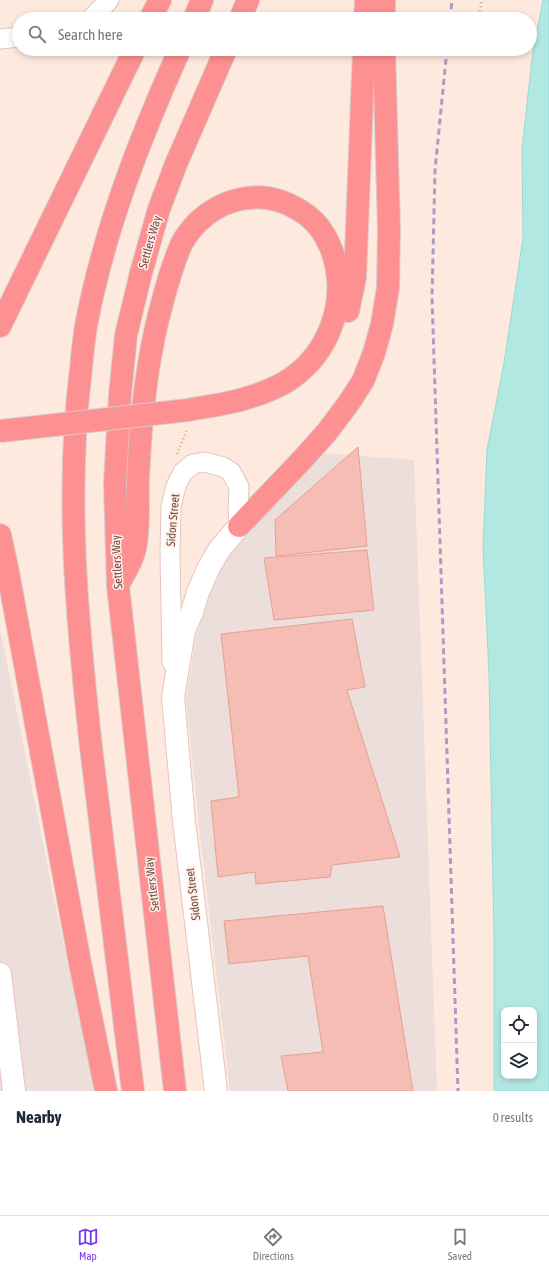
<!DOCTYPE html>
<html lang="en">
<head>
<meta charset="utf-8">
<style>
	:root { --surface:#fff; --page:#f2f2f3; --text:#1f2937; --muted:#747a83; --line:#e0e1e3; --accent:#7c3aed }
	body { margin:0; font-family:"Asap Condensed",sans-serif; background:var(--page); color:var(--text) }
	.controls { position:absolute; right:12px; bottom:12px; display:grid; overflow:hidden; border-radius:8px; box-shadow:0 2px 6px #0003 }
	.controls button { width:36px; height:36px; display:grid; place-items:center; padding:0; border:0; border-bottom:1px solid var(--line); background:var(--surface); color:var(--text); font:20px sans-serif }
	.list { margin:0; padding:0; list-style:none }
	h2 { display:flex; justify-content:space-between; align-items:center; height:52px; margin:0; padding:0 16px; font-size:17px }
	h2 small { font-size:13px; font-weight:400; color:var(--muted) }
	.icon { flex:none; width:22px; height:22px; fill:none; stroke:currentColor; stroke-width:2; stroke-linecap:round; stroke-linejoin:round }
	.map { position:relative; flex:none; width:549px; height:1091px; overflow:hidden }
	.search { position:absolute; background:var(--surface); box-shadow:0 2px 6px #0003; left:12px; right:12px; top:12px; height:44px; display:flex; align-items:center; gap:10px; box-sizing:border-box; padding:0 14px; border-radius:22px; color:var(--muted); font-size:15px }
	.sheet { height:124px; background:var(--surface) }
	nav { display:flex; justify-content:space-around; align-items:center; box-sizing:border-box; height:56px; border-top:1px solid var(--line); background:var(--surface); font-size:11px; color:var(--muted) }
	nav a { display:grid; justify-items:center; gap:2px }
	nav .on { color:var(--accent) }
	.map>svg:first-child { display:block }
	.industrial { fill:#ebdedb }
	.water { fill:#b2e8e2; stroke:#97dbd4; fill-rule:evenodd }
	.building { fill:#f5bdb4; stroke:#e99e93 }
	.lines { fill:none; stroke-linecap:round; stroke-linejoin:round }
	.street-casing { stroke:#e4c5bd; stroke-width:21 }
	.secondary-casing { stroke:#eac3b9; stroke-width:24 }
	.highway-casing { stroke:#d8cccb; stroke-width:24 }
	.path { stroke:#d9a097; stroke-width:2.5; stroke-dasharray:1 3; stroke-linecap:butt }
	.street { stroke:#fff; stroke-width:19 }
	.secondary { stroke:#fff; stroke-width:22 }
	.highway { stroke:#fd9090; stroke-width:22 }
	.rail { stroke:#a99dc7; stroke-width:3; stroke-dasharray:6 4; stroke-linecap:butt }
	.highway-bridge-casing { stroke:#d8cccb; stroke-width:24; stroke-linecap:butt }
	.highway-bridge { stroke:#fd9090; stroke-width:22 }
	.labels { text-anchor:middle; dominant-baseline:central; stroke-width:3; stroke-linejoin:round; paint-order:stroke }
	.street-label { font-size:12px; fill:#754a45; stroke:#ffefe6 }
</style>
</head>
<body>
<div class="map">
<svg width="549" height="1091" viewBox="0 0 549 1091">
	<rect width="100%" height="100%" fill="#fee9de"/>
	<path class="industrial" d="M319,453L414,460L437,1091H230L199,825L186,699L196,636L209,588L246,523Z
		M0,629L58,919L96,1091H0Z"/>
	<path class="water" d="M543,0H549V1091H494V936L489,675L483,547L487,450L504,363L523,238L522,149L532,58ZM504,1010H534V1076H504Z"/>
	<path class="building" d="M358,447L367,546L276,556L275,520Z
		M367,550L374,610L274,620L264,558Z
		M352,619L365,687L347,690L400,857L332,865L330,877L256,884L255,872L218,877L211,801L239,797L221,634Z
		M383,906L413,1091H288L281,1056L323,1052L308,956L229,964L224,921Z"/>
	<g class="lines">
		<g class="street-casing">
			<path id="street" d="M91,19L109,0
				M0,39L19,37
				M172,662L170,553L171,507L176,486L183,472L193,464L205,462L223,467L231,472L239,487L238,509L239,526"/>
		</g>
		<g class="secondary-casing">
			<path id="secondary" d="M0,974L14,1091
				M216,1091L184,821L173,697L184,630L192,612L198,592L209,567L219,550L239,526"/>
		</g>
		<g class="highway-casing">
			<path id="highway" d="M384,0V19
				M150,19L160,0
				M194,19L202,0
				M240,19L248,0
				M365,19L366,0
				M348,311L355,278L364,49
				M0,326L135,49
				M239,526L301,461L327,432L348,404L363,381L374,353L382,324L388,288L389,229L384,49
				M0,535L7,567L80,963L106,1091
				M118,585C124,574 132,562 135,549C140,526 137,501 138,478C141,416 147,355 164,296C169,278 174,260 182,243C194,221 216,204 241,199C265,194 288,201 308,216C327,231 336,256 338,279C341,315 325,352 297,374C284,385 266,392 250,397C230,404 209,406 188,410
				M133,1091C118,976 104,861 91,747C77,621 65,494 81,369C82,355 84,340 86,326C104,230 140,138 180,49
				M175,1091L118,586L115,483L120,395L126,335L141,273L159,209L176,164L226,49"/>
		</g>
		<path class="path" d="M478,19L482,0
			M177,454L187,430"/>
		<use href="#street" class="street"/>
		<use href="#secondary" class="secondary"/>
		<use href="#highway" class="highway"/>
		<path class="rail" d="M450,19L452,0
			M447,49L435,170L432,297L458,1091"/>
		<g class="highway-bridge-casing">
			<path id="highway-bridge" d="M0,431L188,410"/>
		</g>
		<use href="#highway-bridge" class="highway-bridge"/>
	</g>
	<g class="labels">
		<g class="street-label">
			<text transform="translate(150 242) rotate(-74)">Settlers Way</text>
			<text transform="translate(173 520) rotate(-85)">Sidon Street</text>
			<text transform="translate(117 562) rotate(-93)">Settlers Way</text>
			<text transform="translate(152 884) rotate(-97)">Settlers Way</text>
			<text transform="translate(193 894) rotate(-97)">Sidon Street</text>
		</g>
	</g>
</svg>
<div class="controls">
<button><svg class="icon" aria-label="locate" viewBox="0 0 24 24"><circle cx="12" cy="12" r="6"/><path d="M12 2v4M12 18v4M2 12h4M18 12h4"/></svg></button>
<button><svg class="icon" aria-label="layers" viewBox="0 0 24 24"><path d="M12 4l9 5-9 5-9-5zM3 14l9 5 9-5"/></svg></button>
</div>
<div class="search"><svg class="icon" aria-label="search" viewBox="0 0 24 24"><circle cx="10" cy="10" r="6"/><path d="M15 15l6 6"/></svg>Search here</div>
</div>
<section class="sheet">
<h2>Nearby<small>0 results</small></h2>
<ul class="list">
</ul>
</section>
<nav>
<a class="on"><svg class="icon" aria-label="map" viewBox="0 0 24 24"><path d="M3 6l6-2 6 2 6-2v14l-6 2-6-2-6 2zM9 4v14M15 6v14"/></svg>Map</a>
<a><svg class="icon" aria-label="directions" viewBox="0 0 24 24"><path d="M12 3l9 9-9 9-9-9zM9 14v-3h6M13 9l2 2-2 2"/></svg>Directions</a>
<a><svg class="icon" aria-label="saved" viewBox="0 0 24 24"><path d="M7 4h10v16l-5-4-5 4z"/></svg>Saved</a>
</nav>
</body>
</html>
